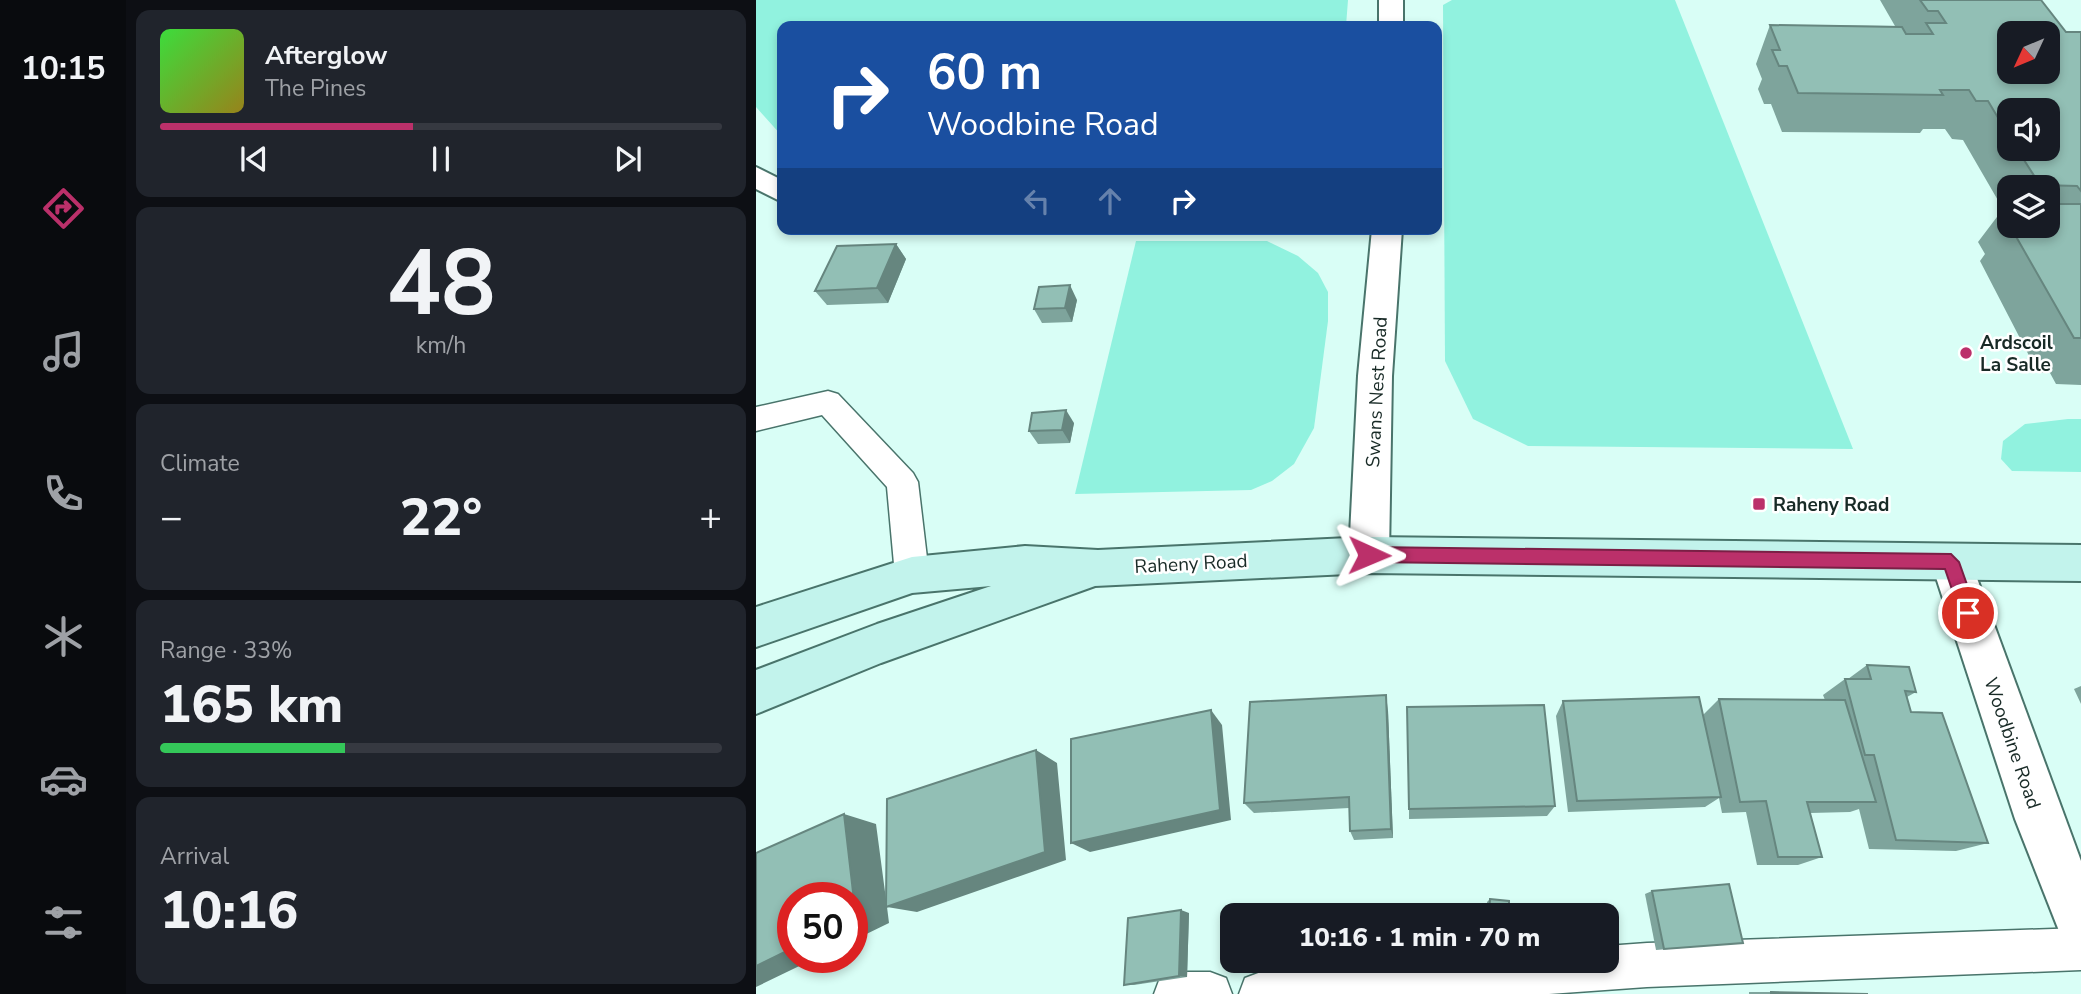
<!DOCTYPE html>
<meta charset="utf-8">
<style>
:root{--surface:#171b24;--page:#20242c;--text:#f1f3f6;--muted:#9ea1a6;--line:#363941;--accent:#bb306a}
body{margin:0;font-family:"Nunito Sans",sans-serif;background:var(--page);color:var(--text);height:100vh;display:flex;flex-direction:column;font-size:26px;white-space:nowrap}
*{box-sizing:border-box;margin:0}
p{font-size:23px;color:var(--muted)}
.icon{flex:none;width:38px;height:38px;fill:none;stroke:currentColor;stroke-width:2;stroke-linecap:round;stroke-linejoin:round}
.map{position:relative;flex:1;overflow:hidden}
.sheet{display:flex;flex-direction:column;gap:10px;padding:10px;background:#0d0f14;width:630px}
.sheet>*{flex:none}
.banner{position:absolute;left:21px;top:21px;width:665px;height:214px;border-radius:14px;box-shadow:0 4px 10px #0003;background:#1a4fa0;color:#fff;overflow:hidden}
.needle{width:46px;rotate:226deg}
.controls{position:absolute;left:1241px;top:21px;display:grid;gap:14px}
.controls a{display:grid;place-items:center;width:63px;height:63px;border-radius:14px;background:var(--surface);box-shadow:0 4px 10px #0003;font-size:35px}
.speed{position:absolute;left:21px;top:882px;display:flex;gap:14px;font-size:35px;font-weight:700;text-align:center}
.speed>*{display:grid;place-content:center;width:91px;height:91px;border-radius:50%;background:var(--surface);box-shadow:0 4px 10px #0003;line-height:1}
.speed .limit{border:10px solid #d22;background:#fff;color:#111}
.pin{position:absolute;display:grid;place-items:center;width:60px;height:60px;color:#fff;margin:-30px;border:4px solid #fff;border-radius:50%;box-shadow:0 2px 7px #0007}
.me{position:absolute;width:77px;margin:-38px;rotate:91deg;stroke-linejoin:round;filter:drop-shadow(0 0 5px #0008)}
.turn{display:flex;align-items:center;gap:24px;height:147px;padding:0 35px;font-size:32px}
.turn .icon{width:91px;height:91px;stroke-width:2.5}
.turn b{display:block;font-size:49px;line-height:60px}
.lanes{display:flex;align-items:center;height:66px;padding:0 35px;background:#0003;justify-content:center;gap:35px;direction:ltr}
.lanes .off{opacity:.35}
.big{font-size:52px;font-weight:800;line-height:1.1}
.sheet .widget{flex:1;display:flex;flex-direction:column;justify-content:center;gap:10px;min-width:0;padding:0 24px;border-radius:14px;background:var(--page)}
.sheet .dial{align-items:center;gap:0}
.dial b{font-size:91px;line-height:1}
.song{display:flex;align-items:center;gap:21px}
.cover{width:84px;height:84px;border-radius:10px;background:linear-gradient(135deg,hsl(120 70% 55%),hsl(50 70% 35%))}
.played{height:7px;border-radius:4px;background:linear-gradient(90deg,var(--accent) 45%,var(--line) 45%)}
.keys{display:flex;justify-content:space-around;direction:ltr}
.heat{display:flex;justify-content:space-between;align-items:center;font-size:38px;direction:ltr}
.charge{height:10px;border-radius:5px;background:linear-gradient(90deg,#34c759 33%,var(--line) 0)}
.trip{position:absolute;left:464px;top:903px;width:399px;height:70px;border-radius:14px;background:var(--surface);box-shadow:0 4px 10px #0003;font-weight:800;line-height:70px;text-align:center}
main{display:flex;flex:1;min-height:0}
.dock{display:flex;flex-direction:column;width:126px;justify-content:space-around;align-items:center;background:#090b0e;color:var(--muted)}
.dock .icon{width:49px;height:49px}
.dock .current{color:var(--accent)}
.dock b{font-size:32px;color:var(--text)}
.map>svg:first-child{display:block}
.green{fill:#91f2df}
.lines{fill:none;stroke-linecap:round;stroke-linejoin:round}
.service-casing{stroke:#49746b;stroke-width:3}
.minor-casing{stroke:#49746b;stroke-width:4}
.secondary-casing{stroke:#49746b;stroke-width:4}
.service{fill:#fff;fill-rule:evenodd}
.minor{fill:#fff;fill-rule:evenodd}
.secondary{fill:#c2f3ec;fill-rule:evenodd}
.wall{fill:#7ea49c;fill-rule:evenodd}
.shaded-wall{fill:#66867f}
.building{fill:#92bfb5;stroke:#66867f;stroke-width:2;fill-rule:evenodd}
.route{fill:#bb306a;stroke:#7a1f45;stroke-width:2}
.poi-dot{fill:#bb306a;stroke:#fff;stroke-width:2.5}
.labels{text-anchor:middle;stroke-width:5;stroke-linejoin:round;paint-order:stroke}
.poi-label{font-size:19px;font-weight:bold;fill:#182a26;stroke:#fff;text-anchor:start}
.street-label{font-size:19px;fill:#182a26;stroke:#fff}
</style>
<main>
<nav class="dock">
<b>10:15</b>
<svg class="icon current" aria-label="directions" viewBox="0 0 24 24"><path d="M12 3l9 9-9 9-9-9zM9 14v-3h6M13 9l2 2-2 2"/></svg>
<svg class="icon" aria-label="music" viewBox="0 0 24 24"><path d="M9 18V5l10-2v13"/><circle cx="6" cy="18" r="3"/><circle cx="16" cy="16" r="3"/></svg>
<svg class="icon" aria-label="phone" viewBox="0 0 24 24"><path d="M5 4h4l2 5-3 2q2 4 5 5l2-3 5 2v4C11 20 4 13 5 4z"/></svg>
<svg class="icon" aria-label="climate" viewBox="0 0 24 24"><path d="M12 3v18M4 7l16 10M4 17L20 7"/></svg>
<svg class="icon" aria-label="car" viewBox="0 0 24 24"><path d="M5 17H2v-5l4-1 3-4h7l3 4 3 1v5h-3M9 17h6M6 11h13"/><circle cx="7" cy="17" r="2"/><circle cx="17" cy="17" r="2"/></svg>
<svg class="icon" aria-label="filters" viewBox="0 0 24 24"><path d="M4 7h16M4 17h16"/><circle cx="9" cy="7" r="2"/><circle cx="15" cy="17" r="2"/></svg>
</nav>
<section class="sheet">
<div class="widget">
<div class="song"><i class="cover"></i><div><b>Afterglow</b><p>The Pines</p></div></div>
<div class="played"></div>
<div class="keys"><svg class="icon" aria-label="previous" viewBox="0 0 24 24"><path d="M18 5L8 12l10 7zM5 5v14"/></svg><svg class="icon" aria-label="pause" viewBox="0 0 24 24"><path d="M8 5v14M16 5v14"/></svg><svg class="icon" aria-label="next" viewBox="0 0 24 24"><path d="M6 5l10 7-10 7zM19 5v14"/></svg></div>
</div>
<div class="widget dial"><b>48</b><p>km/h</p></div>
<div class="widget"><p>Climate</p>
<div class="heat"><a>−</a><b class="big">22°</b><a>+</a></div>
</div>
<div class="widget"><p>Range · 33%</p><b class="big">165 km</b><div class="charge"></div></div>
<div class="widget"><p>Arrival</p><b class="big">10:16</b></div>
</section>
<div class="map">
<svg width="1325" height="994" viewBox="0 0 1325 994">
<rect width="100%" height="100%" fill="#d9fef6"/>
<g class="green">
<path d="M0 0H592L590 26H26V136L0 107Z"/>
<path d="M696 0H919L1097 449 772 446 717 419 689 361 687 5Z"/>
<path d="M380 241H511L542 256 562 273 572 292V321L558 428 538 464 516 481 495 490 319 494Z"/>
<path d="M1312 419H1325V472L1256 471 1245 459 1247 441 1269 424Z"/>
</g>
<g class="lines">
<g class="service-casing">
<g id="service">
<path d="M72 391 82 394 157 473 162 482 173 575 168 586 156 590 144 586 139 575 131 487 66 415 0 431V407Z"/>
<path d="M1325 928V970L891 987 793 994H483L489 978 505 972 658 961H850V946L891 943Z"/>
<path d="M420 972H454L470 978 476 994H398L404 978Z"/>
</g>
</g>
<g class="minor-casing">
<g id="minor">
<rect x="623" y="0" width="24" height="26"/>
<path d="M0 167 26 180V202L0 189Z"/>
<path d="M616 229H646L636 376 633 555 627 568 613 573 599 568 593 555 602 376Z"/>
<path d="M1195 544 1209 549 1215 562 1325 861V949L1307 941 1259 819 1175 562 1181 549Z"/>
</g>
</g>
<g class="secondary-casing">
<path id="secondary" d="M613 537 1325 545V581L613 573 339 586 125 663 0 714V670L121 624 235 586 156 593 0 647V607L156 557 269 546 342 550Z"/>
</g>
<use href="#service" class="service"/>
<use href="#minor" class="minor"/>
<use href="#secondary" class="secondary"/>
</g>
<g class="wall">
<path d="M1124 0H1285L1310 32H1325V385L1300 384 1294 373H1282L1224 261 1229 254 1222 242 1247 209 1207 140 1196 139 1189 129H1167L1164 133 1026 132 1015 104H1008L1002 89 1006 79 1000 64 1014 25 1139 26ZM1253 110 1292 149H1253ZM1253 187H1292V226H1253Z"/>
<path d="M140 244 150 259 132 303 71 305 59 291Z"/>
<path d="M321 300 316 322 286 323 278 309Z"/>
<path d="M318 423 314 443 282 444 273 431Z"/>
<path d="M1111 665 1160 692 1151 697 1155 712 1232 843 1200 851 1113 849 1103 809 1094 812 1054 813 1066 857 1042 865H1001L990 812 966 813 963 798 949 807 812 812 800 716 807 701 947 715 963 699 1069 700 1067 695 1089 679H1092Z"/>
<path d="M1325 686V704L1318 689Z"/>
<path d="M632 711 637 838 598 840 594 831 593 808 498 813 488 803Z"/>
<path d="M799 806 791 816 653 819V809Z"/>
<path d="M896 891 987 943 900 950 889 894Z"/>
<path d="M734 899 753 915H731V902Z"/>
<path d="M433 913 431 977 378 985H368Z"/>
<path d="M993 992H1015L1112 994H993Z"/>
</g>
<g class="shaded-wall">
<path d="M140 244 150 259 132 303 121 288Z"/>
<path d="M314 285 321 300 316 322 309 308Z"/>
<path d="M310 410 318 423 314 443 306 430Z"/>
<path d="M630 695 632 711 637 838 635 829Z"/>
<path d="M455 710 466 725 475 820 334 852 315 843Z"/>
<path d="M280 750 301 763 310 860 161 912 131 907 133 923 96 941V920L88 814 120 824 131 907Z"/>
<path d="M425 910 433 913 431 977 423 976Z"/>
<path d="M37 948V957H62L0 987V966Z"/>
</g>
<g class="building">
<path d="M1164 0H1285L1310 32H1325V191L1321 186 1284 185 1261 149H1292V110H1253V136L1232 101H1220L1213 90H1184L1187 95 1042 93 1031 66H1023L1016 50H1024L1014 25 1146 27 1150 34H1177L1170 23H1190L1182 11H1172ZM1253 33H1292V72H1253Z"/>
<path d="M1292 204H1325V338H1318L1254 226H1292Z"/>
<path d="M140 244 121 288 59 291 81 246Z"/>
<path d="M314 285 309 308 278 309 283 287Z"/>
<path d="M310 410 306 430 273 431 276 413Z"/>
<path d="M1111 665 1153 667 1160 692 1149 691 1155 712 1186 713 1232 843 1140 840 1118 755H1109L1089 679H1115Z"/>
<path d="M630 695 635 829 594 831 593 797 488 803 494 702Z"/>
<path d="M943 697 965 797 821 801 807 701Z"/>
<path d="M963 699 1089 700 1120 802H1051L1066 857H1022L1010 801 984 802Z"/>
<path d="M788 705 799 806 653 809 651 707Z"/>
<path d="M455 710 464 810 315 843V739Z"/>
<path d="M280 750 289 852 130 907 131 799Z"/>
<path d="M88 814 100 918 96 920V898H37V948L0 966V853Z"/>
<path d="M973 884 987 943 908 949 896 891Z"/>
<path d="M734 899 753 901V915H733Z"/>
<path d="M425 910 423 976 368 985 372 918Z"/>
<path d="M708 910 725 911V915H707Z"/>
<path d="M1015 992 1112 994H1015Z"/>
</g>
<path class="route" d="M613 547 1195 554 1203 562 1221 613 1212 621 1206 619 1189 569 613 562 605 555Z"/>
<g class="poi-dot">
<circle cx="1210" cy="353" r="7"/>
<rect x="996" y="497" width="14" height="14" rx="3.5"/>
</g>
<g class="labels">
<g class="poi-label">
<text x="1224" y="349">Ardscoil<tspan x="1224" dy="22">La Salle</tspan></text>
<text x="1017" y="511">Raheny Road</text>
</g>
<g class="street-label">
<text transform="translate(620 392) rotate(-87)" y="7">Swans Nest Road</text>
<text transform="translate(435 563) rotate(-3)" y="7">Raheny Road</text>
<text transform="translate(1257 743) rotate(71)" y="7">Woodbine Road</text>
</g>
</g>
</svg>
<div class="controls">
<a><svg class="needle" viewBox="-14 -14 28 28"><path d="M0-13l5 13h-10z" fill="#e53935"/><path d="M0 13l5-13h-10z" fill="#9ea1a6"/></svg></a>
<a><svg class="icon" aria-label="sound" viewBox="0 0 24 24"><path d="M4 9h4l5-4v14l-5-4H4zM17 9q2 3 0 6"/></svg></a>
<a><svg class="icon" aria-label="layers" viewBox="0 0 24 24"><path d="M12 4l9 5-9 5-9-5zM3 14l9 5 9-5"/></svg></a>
</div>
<div class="speed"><div class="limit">50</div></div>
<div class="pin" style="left:1212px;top:613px;background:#d93025"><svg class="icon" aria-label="arrive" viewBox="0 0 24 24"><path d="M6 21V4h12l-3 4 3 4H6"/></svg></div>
<svg class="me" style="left:613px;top:555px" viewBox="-20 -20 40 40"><path d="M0-17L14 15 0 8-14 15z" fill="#bb306a" stroke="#fff" stroke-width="4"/></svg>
<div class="trip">10:16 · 1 min · 70 m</div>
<div class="banner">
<div class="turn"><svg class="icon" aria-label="right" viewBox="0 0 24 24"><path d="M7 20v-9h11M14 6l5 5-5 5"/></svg><div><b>60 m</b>Woodbine Road</div></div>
<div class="lanes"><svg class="icon off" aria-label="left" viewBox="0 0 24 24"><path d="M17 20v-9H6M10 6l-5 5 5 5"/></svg><svg class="icon off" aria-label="ahead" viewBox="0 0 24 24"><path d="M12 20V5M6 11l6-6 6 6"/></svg><svg class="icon" aria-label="right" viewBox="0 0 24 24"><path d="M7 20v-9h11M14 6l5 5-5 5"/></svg></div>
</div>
</div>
</main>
